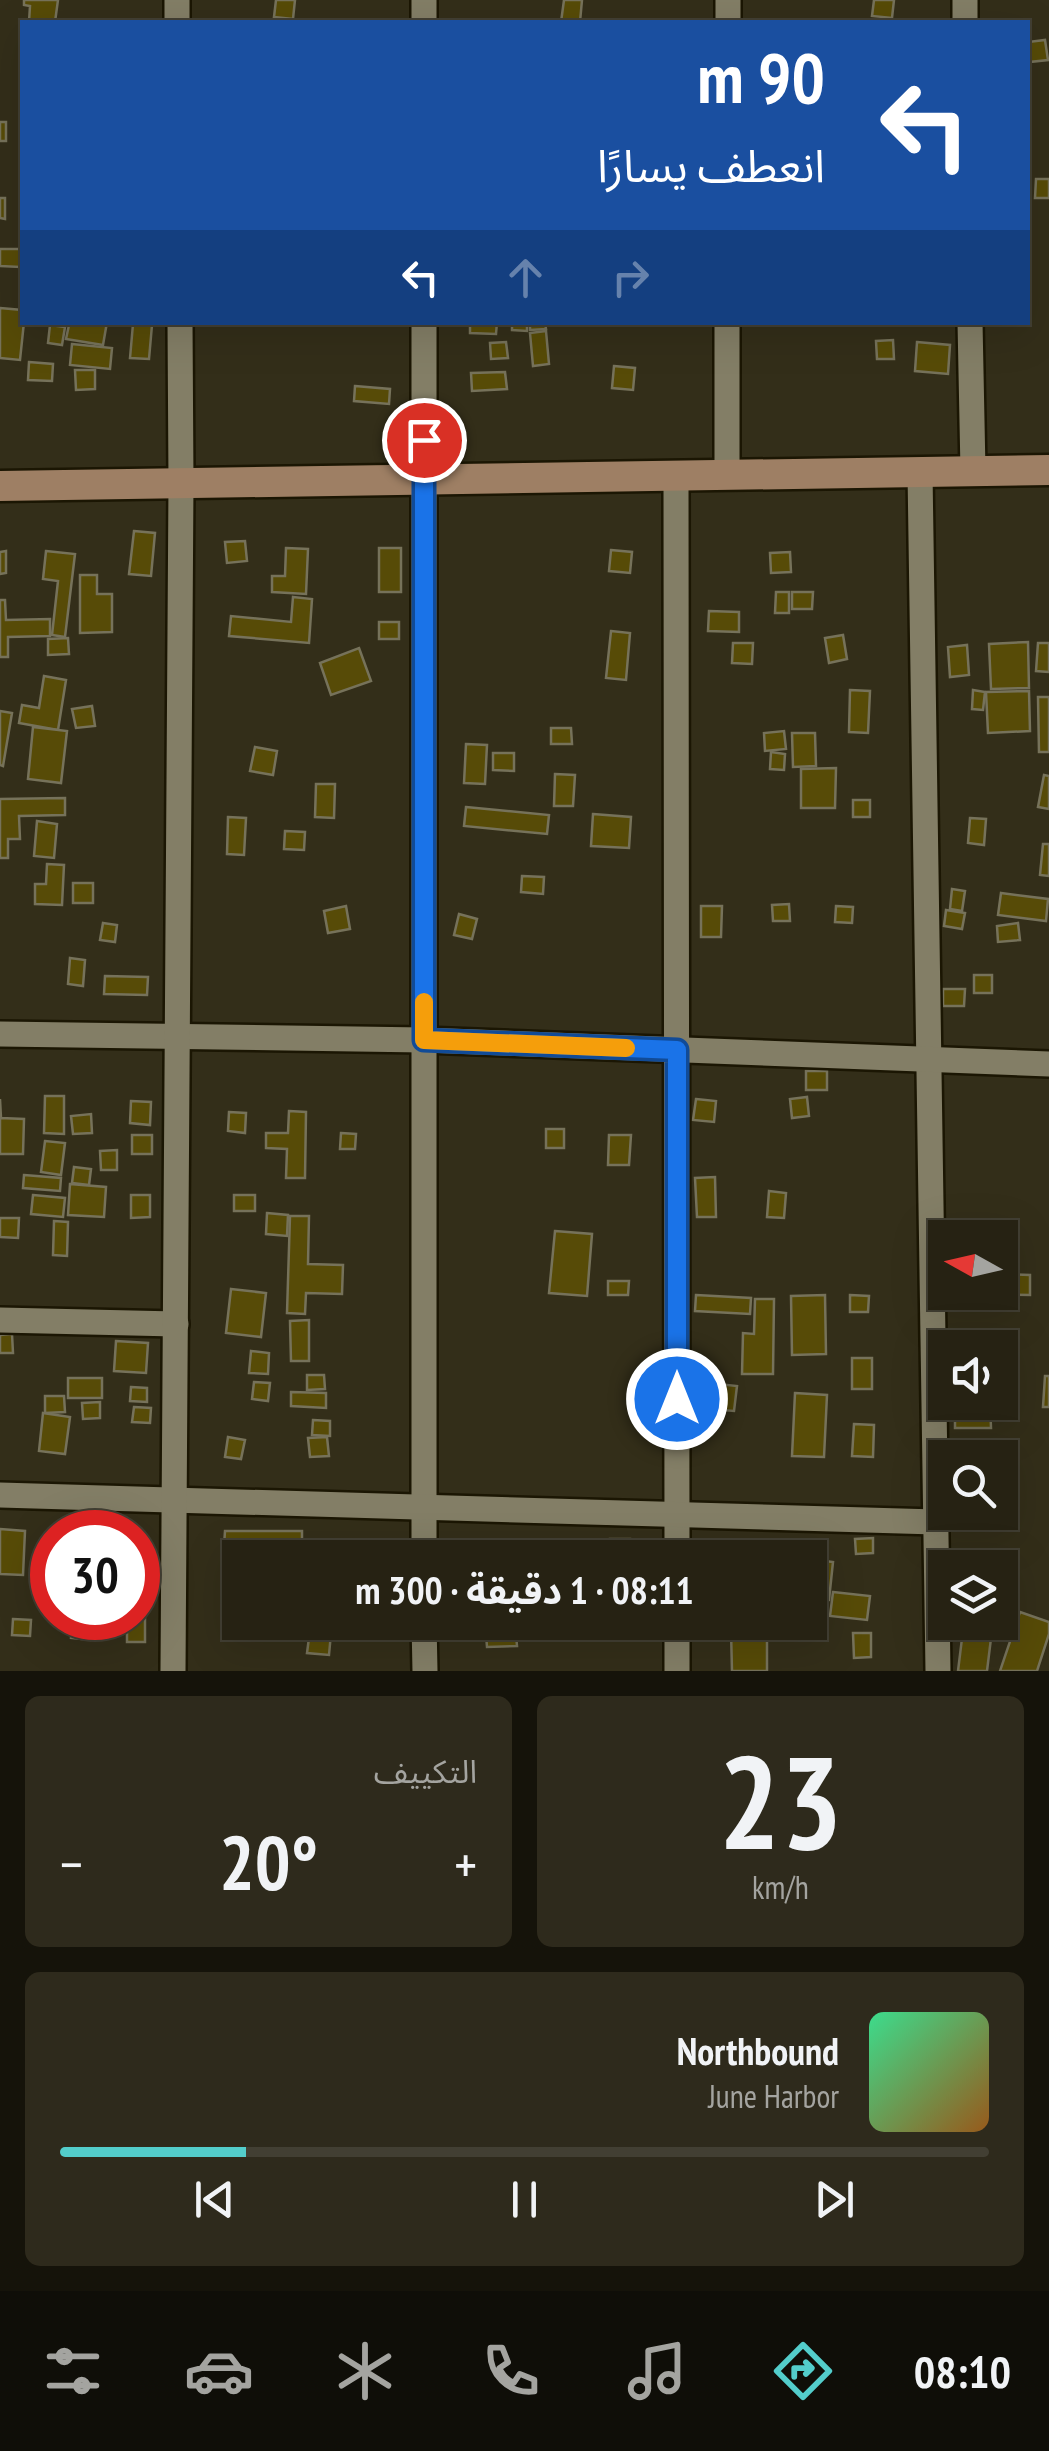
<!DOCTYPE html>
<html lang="ar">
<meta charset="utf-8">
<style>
:root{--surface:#262213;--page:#2e2a1c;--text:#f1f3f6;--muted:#a4a4a0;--line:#423f33;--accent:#53cdcb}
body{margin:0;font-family:"PT Sans Narrow","Noto Sans Arabic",sans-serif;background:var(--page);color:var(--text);direction:rtl;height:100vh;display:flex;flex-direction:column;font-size:38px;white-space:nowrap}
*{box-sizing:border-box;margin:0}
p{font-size:32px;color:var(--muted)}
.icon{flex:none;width:55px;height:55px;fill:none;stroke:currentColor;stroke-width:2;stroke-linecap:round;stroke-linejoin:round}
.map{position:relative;height:1671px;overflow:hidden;direction:ltr}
.drawer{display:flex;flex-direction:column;gap:25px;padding:25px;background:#15130a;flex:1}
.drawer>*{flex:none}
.top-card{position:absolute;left:20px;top:20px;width:1010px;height:305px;border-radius:0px;box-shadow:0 10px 40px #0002,0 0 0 2px var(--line);direction:rtl;background:#1a4fa0;color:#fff;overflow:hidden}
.needle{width:65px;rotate:278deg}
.tools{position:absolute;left:928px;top:1220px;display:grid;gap:20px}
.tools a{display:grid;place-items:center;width:90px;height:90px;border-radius:0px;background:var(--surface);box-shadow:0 10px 40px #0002,0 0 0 2px var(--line);font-size:50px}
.speed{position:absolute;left:30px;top:1510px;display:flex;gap:20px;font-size:50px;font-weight:700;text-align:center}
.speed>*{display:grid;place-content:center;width:130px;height:130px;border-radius:50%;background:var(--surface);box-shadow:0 10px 40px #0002,0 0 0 2px var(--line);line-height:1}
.speed .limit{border:15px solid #d22;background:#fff;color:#111}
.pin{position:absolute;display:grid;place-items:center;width:85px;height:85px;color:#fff;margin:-42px;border:5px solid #fff;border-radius:50%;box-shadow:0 2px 10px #0007}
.me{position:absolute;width:110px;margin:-55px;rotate:0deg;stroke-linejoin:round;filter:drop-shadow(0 0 8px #0008)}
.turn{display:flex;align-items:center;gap:35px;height:210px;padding:0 40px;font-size:45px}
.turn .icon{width:130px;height:130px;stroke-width:2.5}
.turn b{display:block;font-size:70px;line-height:85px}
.lanes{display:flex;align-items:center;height:95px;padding:0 40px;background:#0003;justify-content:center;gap:50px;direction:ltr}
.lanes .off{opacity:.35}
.big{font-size:75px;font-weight:700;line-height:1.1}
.drawer .widget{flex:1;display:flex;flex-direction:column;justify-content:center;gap:15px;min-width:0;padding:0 35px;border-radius:15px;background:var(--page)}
.drawer .dial{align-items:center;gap:0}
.dial b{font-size:130px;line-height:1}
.song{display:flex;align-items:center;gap:30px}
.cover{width:120px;height:120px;border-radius:15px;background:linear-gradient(135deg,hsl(150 70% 55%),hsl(30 70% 35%))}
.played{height:10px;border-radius:5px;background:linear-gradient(90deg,var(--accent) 20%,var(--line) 20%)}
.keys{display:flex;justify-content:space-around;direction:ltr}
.heat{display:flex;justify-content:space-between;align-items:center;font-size:55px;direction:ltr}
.drawer .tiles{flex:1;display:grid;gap:25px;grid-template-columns:1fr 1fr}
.widget:last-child{grid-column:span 2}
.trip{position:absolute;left:222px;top:1540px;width:605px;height:100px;border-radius:0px;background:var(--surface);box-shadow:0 10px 40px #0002,0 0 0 2px var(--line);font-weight:700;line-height:100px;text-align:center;direction:rtl}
.tabs{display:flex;height:160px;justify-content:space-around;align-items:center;background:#0f0e08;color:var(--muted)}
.tabs .icon{width:70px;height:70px}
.tabs .on{color:var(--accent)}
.tabs b{font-size:45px;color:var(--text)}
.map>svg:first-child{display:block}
.building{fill:#574b07;stroke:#76725a;stroke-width:2.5}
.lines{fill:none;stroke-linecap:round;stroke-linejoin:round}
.minor-casing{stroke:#1b1603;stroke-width:30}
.secondary-casing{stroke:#1b1603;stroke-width:35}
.minor{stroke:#837e66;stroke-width:25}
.secondary{stroke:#9e7f64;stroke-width:30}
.route-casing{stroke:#114b97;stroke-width:25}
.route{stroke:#1a73e8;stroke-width:18}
.slow{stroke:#f59e0b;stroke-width:18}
</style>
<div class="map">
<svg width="1049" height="1671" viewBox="0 0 1049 1671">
<rect width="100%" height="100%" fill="#332e19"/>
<g class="building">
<path d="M24 0H58L55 22H29L30 6 24 5Z"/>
<path d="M276 0H295L293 19 274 17Z"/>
<path d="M564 0H582L580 22H561Z"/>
<path d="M874 0H894L892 18 872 16Z"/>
<path d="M1045 40 1048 60 1029 62 1028 42Z"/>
<rect x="0" y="122" width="6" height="19"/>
<path d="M1036 179H1049V198H1035Z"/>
<path d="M0 198H5V219L0 218Z"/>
<path d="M0 249H20V267L0 266Z"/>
<path d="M0 308 22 310 24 322 20 360 0 358Z"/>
<path d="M52 322H107L103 345 66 339 69 325Z"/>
<path d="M470 322H497L496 334 470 333Z"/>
<path d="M512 322H527V331L512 330Z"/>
<path d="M530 322H545L546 329 530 330Z"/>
<path d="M133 324 152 325 149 359 130 358Z"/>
<path d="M50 325 65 327 62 345 48 343Z"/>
<path d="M546 331 549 364 533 366 530 333Z"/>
<path d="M893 340 894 359H877L876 341Z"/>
<path d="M506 342 508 358 491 359 490 343Z"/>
<path d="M917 342 950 345 948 374 915 371Z"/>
<path d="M72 344 112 348 110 369 70 365Z"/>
<path d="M29 362 53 364 52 381 28 380Z"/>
<path d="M614 366 635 368 633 390 612 388Z"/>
<path d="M75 370H95V389L76 390Z"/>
<path d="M505 372 507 389 472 391 471 373Z"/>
<path d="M355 386 390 389 389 404 354 401Z"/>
<path d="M134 531 155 533 151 576 129 574Z"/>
<path d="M245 541 247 561 227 563 225 542Z"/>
<path d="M286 548 308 549 306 594 272 592V576H285Z"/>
<rect x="379" y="548" width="22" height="44"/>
<path d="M611 550 632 552 630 573 609 571Z"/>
<path d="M6 551V573L0 574V552Z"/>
<path d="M46 551 75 554 65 637 52 635 58 581 43 579Z"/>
<path d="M790 552 791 572 771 573 770 553Z"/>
<path d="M80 575H97V594H112V632L80 633Z"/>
<path d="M776 592H789V613H775Z"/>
<path d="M792 592H813L812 609H792Z"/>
<path d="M293 597 312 599 309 643 229 636 231 616 291 622Z"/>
<path d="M0 600H5L6 620 50 619V636L8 637V657H0Z"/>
<path d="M709 611 739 612V632L708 631Z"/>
<rect x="379" y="622" width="20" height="17"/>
<path d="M611 631 630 633 626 680 606 678Z"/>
<path d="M843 635 847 659 829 663 825 638Z"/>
<path d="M68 638 69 654 48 655V639Z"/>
<path d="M1028 642 1029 688 991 689 989 644Z"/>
<path d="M733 643H753L752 664 732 663Z"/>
<path d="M1038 643H1049V672L1036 671Z"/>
<path d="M967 645 969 675 950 677 948 647Z"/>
<path d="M359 648 371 681 331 695 320 663Z"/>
<path d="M44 676 66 680 58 730 19 723 22 705 39 708Z"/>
<path d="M850 690 870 691 868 733 849 732Z"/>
<path d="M973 690 985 692 983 710 972 709Z"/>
<path d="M1029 691 1030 731 988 733 986 692Z"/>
<path d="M1038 697H1049V752H1039Z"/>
<path d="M92 706 95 726 76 728 72 709Z"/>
<path d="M0 711 12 713 3 766 0 765Z"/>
<path d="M33 727 67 731 61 783 28 779Z"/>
<path d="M551 728H571L572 744H551Z"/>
<path d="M784 731 786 749 765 751 764 733Z"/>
<path d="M792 733H815L816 766 793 767Z"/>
<path d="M466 744 487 745 485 784 464 783Z"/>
<path d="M255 747 277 751 273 775 250 771Z"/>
<path d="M771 752 785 754 784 770 770 769Z"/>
<path d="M493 753H514V771L493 770Z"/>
<path d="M836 768 835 808H801V769Z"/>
<path d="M555 774 575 775 573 806H554Z"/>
<path d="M1044 775 1049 776V809L1038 807Z"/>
<path d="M316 784H335L334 818 315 817Z"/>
<path d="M65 798V815L19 816 20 839H8V858H0V799Z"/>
<rect x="853" y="800" width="17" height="17"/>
<path d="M466 807 549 815 547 834 464 826Z"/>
<path d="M593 814 631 817 629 848 591 846Z"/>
<path d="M228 817 246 818 244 855 227 854Z"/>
<path d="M970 818 986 819 984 845 968 843Z"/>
<path d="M37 821 57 824 54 858 34 856Z"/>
<path d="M285 831 305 832 304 850 284 849Z"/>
<path d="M1043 844H1049V876L1040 875Z"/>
<path d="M47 864 64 865 62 905 35 904V884H46Z"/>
<path d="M522 876 544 877 543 894 521 892Z"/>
<rect x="73" y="883" width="20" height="20"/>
<path d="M952 889 965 891 962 911 950 909Z"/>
<path d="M1001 893 1048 899 1046 921 998 915Z"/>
<path d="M789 904 790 921H773L772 905Z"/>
<path d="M346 906 350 929 328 933 324 911Z"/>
<path d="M701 906H722L721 937H701Z"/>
<path d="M836 906 853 907 852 923 835 922Z"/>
<path d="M946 910 965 913 962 929 944 926Z"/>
<path d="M459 914 477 919 472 939 454 935Z"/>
<path d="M103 923 117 925 115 942 100 940Z"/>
<path d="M1018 923 1020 940 998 942 997 926Z"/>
<path d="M70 958 85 960 83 986 68 984Z"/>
<rect x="974" y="975" width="18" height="18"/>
<path d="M105 976 148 977 147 995 104 994Z"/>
<path d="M943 989H965L964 1006H943Z"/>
<rect x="806" y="1071" width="21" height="19"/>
<path d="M45 1096H64V1134L44 1133Z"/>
<path d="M807 1097 809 1116 792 1118 790 1099Z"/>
<path d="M0 1099 1 1118 24 1119 23 1154H0Z"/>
<path d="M696 1099 716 1101 714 1122 693 1120Z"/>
<path d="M131 1101 151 1102 150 1125 130 1123Z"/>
<path d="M289 1111 306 1112 305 1178H286L287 1149 266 1148V1133H288Z"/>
<path d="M229 1112 246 1113 245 1133 228 1131Z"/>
<path d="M91 1114 92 1133 73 1134 71 1116Z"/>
<rect x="546" y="1129" width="18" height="19"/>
<path d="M341 1133 356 1134 355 1149H340Z"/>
<rect x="132" y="1135" width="20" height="19"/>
<path d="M609 1135H631L629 1165H608Z"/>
<path d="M45 1141 65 1143 61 1175 41 1172Z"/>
<path d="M117 1150V1170H101L100 1151Z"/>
<path d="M74 1167 91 1169 89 1185 72 1183Z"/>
<path d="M24 1175 61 1178 60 1191 23 1188Z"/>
<path d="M715 1177 716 1217H697L695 1178Z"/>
<path d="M70 1184 106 1187 104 1217 68 1215Z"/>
<path d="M769 1191 786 1193 784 1218 767 1217Z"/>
<path d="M33 1195 65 1198 63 1217 31 1214Z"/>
<path d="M131 1195H150V1217L131 1218Z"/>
<rect x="234" y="1195" width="21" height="16"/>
<path d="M267 1213 288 1215 287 1236 266 1234Z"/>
<path d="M290 1216H309L308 1264 343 1265 342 1294 306 1293 305 1314 287 1313Z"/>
<path d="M0 1218H19L18 1238 0 1237Z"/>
<path d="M54 1221 68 1222 67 1256 53 1255Z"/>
<path d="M555 1231 592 1234 587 1296 549 1293Z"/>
<path d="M1000 1274 1030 1275V1295L952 1293 1000 1292Z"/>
<path d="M608 1281H629L628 1295H608Z"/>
<path d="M231 1289 266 1293 261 1337 226 1333Z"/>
<path d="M696 1295 751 1298 750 1314 695 1311Z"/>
<path d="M825 1295 826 1354 792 1355 791 1296Z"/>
<path d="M850 1295 869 1296 868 1312H850Z"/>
<path d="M755 1299H774L773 1374H742L743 1333 754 1334Z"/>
<path d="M309 1320V1361H291L290 1321Z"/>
<path d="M12 1334 13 1353H0V1335Z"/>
<path d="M116 1341 148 1343 146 1373 114 1371Z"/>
<path d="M251 1351 269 1353 268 1374 249 1373Z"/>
<rect x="852" y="1358" width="20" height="31"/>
<path d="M307 1375H324L325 1389 307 1390Z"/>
<path d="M1045 1376H1049V1407H1043Z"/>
<rect x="68" y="1378" width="34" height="20"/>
<path d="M254 1382 270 1383 268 1401 252 1399Z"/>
<path d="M700 1382 737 1386 734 1411 698 1408Z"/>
<path d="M131 1387 147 1388V1402L130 1401Z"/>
<path d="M291 1392 326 1393V1408L291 1406Z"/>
<path d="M795 1393 827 1395 824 1457 792 1456Z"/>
<path d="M45 1396H64L65 1412 45 1413Z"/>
<path d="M100 1402V1418L83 1419 82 1403Z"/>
<path d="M955 1402H990L991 1428H955Z"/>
<path d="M134 1407 151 1408 150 1423 132 1422Z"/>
<path d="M43 1413 70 1417 65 1454 39 1451Z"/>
<path d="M313 1420 330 1421V1436L312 1435Z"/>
<path d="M854 1424 874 1425 873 1457 852 1456Z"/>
<path d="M228 1437 245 1440 241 1459 225 1457Z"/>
<path d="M327 1437 329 1456 310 1457 308 1438Z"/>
<path d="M0 1529 25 1531 23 1575 0 1574Z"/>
<path d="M225 1531H302V1558H283V1546H224Z"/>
<path d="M873 1538V1553L856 1554 855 1539Z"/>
<rect x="610" y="1539" width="20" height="18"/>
<path d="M138 1542 150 1545 143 1584 138 1583Z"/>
<path d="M810 1559 833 1562 829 1600 810 1598Z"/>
<path d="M833 1592 870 1596 867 1620 830 1616Z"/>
<path d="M240 1598V1617H224V1599Z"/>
<path d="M138 1611H145V1642H127V1618H138Z"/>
<path d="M1020 1612 1049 1622V1634L1037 1671H1000Z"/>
<path d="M72 1618H93L90 1640 71 1638Z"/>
<path d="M13 1619 31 1620 30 1636 12 1635Z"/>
<path d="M311 1622H332L329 1655 307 1653Z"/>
<path d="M485 1622H515L517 1646 487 1647Z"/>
<path d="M534 1622H572L571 1635 534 1633Z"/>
<path d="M611 1622H630L628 1637 609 1635Z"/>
<path d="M964 1622H993L987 1671H958Z"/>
<path d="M767 1630V1671H732L731 1631Z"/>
<path d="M853 1633H871V1657L854 1658Z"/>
</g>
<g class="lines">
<g class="minor-casing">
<g id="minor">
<path d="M177 0V22"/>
<path d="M424 0V22"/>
<path d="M965 0V22"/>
<path d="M728 22V0"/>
<path d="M424 322V1558"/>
<path d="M970 322 973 471"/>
<path d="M920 472 938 1671"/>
<path d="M676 475 677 1558"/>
<path d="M727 475V322"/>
<path d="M0 1034 424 1040 1049 1064"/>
<path d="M0 1320 176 1324"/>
<path d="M0 1495 936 1522"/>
<path d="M424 1622 425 1671"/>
<path d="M677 1622V1671"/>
<path d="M173 1671 181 483 180 322"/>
</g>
</g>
<g class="secondary-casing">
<path id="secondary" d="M0 486 1049 470"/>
</g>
<use href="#minor" class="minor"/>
<use href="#secondary" class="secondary"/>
</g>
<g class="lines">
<g class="route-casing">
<path id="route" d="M424 440V1040L677 1050V1399"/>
</g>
<use href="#route" class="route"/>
<path class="slow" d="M424 1002V1040L626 1048"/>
</g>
</svg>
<div class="tools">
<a><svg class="needle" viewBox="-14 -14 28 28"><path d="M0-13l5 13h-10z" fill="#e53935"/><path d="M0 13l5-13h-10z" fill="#a4a4a0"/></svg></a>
<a><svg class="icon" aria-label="sound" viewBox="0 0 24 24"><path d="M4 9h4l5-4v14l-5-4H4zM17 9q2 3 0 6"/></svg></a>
<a><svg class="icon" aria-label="search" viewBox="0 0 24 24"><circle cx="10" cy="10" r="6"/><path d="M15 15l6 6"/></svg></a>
<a><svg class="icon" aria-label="layers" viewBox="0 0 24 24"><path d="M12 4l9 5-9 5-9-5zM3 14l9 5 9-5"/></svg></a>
</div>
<div class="speed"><div class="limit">30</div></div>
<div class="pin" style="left:424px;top:440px;background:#d93025"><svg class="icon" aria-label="arrive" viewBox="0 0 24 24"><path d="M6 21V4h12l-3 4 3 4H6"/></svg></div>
<svg class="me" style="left:677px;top:1399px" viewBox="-20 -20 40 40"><circle r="17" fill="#1a73e8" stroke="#fff" stroke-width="3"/><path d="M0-11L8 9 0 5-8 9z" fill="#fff"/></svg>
<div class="trip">08:11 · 1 دقيقة · 300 m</div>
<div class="top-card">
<div class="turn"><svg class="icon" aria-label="left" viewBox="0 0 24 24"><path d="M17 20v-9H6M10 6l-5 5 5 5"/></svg><div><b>90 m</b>انعطف يسارًا</div></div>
<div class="lanes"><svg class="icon" aria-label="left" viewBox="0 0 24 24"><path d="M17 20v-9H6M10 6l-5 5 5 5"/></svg><svg class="icon off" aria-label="ahead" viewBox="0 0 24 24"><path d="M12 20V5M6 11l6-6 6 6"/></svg><svg class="icon off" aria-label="right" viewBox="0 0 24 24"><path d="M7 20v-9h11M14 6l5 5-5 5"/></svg></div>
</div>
</div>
<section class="drawer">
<div class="tiles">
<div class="widget dial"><b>23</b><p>km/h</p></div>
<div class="widget"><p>التكييف</p>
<div class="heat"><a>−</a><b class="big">20°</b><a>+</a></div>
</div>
<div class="widget">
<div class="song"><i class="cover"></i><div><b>Northbound</b><p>June Harbor</p></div></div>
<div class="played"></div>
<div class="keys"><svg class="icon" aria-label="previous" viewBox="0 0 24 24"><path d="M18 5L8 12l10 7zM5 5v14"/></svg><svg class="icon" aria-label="pause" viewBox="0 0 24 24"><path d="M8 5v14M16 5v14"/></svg><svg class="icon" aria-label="next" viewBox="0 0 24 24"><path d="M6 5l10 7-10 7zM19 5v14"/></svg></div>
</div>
</div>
</section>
<nav class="tabs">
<b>08:10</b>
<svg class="icon on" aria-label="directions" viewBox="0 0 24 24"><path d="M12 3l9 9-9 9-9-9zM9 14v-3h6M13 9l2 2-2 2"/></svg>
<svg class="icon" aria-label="music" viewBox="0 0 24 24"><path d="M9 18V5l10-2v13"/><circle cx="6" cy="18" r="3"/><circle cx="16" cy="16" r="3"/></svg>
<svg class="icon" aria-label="phone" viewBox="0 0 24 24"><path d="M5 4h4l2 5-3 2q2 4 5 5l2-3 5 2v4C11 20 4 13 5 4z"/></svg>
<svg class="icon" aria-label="climate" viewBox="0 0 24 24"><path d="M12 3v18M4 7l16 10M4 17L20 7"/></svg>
<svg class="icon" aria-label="car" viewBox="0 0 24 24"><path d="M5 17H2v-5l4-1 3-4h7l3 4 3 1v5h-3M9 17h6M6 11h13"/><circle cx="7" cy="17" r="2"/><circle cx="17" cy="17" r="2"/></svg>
<svg class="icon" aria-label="filters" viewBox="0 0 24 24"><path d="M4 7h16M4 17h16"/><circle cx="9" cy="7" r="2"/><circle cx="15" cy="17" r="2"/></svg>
</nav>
